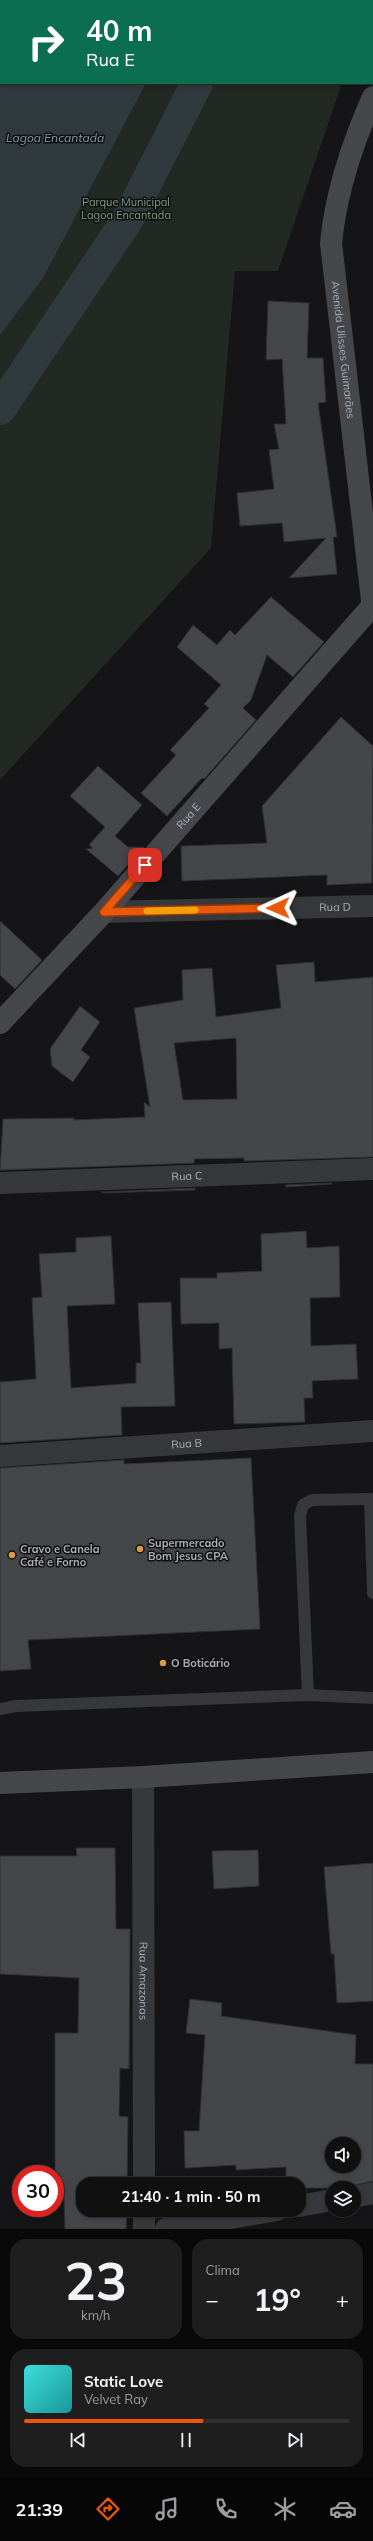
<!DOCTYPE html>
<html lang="pt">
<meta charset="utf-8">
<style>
:root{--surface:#101011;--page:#1e1e1f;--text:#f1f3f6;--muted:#9c9d9f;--line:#303031;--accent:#ea580c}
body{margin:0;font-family:Mulish,sans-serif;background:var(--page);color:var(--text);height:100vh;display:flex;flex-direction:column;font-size:15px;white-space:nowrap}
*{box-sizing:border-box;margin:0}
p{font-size:13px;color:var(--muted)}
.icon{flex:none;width:22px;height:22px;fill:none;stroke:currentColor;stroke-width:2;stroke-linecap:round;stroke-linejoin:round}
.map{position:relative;height:2229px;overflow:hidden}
.sheet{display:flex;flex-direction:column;gap:10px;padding:10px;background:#090909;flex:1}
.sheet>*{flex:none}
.banner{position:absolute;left:0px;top:0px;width:373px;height:84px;box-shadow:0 2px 6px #0003,0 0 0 1px var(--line);background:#0b6e4f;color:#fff;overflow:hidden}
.controls{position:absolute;left:325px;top:2137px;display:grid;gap:8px}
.controls a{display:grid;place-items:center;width:36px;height:36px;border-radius:50%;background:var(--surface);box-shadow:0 2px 6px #0003,0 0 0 1px var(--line);font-size:20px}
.speed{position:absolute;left:12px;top:2165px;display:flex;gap:8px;font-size:20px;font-weight:700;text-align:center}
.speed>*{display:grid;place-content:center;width:52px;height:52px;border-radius:50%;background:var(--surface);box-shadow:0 2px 6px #0003,0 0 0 1px var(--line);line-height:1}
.speed .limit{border:6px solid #d22;background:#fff;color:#111}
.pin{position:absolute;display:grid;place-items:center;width:34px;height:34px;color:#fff;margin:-17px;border-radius:8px;box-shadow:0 2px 6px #0006}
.me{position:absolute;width:44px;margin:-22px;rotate:269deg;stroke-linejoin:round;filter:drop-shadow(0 0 3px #0008)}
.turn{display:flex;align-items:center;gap:14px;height:84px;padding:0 20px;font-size:18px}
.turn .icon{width:52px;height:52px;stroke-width:2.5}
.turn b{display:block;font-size:28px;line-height:34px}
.big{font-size:30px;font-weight:700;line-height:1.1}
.sheet .tile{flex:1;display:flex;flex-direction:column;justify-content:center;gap:6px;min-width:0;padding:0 14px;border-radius:16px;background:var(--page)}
.sheet .dial{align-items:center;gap:0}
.dial b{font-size:52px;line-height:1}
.song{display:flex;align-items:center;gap:12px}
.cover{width:48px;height:48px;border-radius:6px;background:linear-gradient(135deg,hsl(180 70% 55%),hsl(180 70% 35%))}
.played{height:4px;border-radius:2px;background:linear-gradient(90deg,var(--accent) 55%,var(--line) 55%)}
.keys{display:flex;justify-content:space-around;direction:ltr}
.heat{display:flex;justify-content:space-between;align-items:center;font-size:22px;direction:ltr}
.sheet .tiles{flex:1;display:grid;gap:10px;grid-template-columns:1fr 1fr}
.tile:last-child{grid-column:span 2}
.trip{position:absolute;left:76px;top:2177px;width:230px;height:40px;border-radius:16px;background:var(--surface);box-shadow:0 2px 6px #0003,0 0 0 1px var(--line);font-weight:700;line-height:40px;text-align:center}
.tabs{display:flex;height:64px;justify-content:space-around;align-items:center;background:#060607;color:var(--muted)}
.tabs .icon{width:28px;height:28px}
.tabs .current{color:var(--accent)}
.tabs b{font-size:18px;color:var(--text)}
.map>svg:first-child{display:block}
.green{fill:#222822}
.water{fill:#30393e}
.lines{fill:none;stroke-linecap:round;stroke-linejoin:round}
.canal{stroke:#30393e;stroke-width:32}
.building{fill:#444649;stroke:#2f3032;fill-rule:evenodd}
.lane{stroke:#37383b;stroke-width:12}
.street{stroke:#37383b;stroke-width:22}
.secondary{stroke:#45474b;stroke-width:22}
.route-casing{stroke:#983908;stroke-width:10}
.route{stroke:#ea580c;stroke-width:7}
.slow{stroke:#f59e0b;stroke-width:7}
.poi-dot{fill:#de9846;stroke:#101012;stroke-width:1.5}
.labels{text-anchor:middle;stroke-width:3;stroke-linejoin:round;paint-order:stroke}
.park-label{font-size:11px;fill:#839e81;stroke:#101012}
.street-label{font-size:11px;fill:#a8aeb5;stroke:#101012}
.poi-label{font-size:11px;font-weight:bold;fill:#a8aeb5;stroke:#101012;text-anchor:start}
.water-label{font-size:12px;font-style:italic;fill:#839ead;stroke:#101012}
</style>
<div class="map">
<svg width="373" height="2229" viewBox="0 0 373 2229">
<rect width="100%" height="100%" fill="#151517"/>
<path class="green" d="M0 0H370L1 1V83H342L278 271H235L211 548 0 780Z"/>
<path class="water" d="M0 0H189L1 1V83H146L43 278 0 335Z"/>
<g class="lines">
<g class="canal">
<path d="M238 1V0"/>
<path d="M0 409 128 219 197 83"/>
</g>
</g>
<g class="building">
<path d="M268 301 309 303 307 358H323L326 402 318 403 337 537H333L337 574 289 578 326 538 284 542 282 523 240 526 237 493 274 489 269 450 279 449 274 424H286L282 359 266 360Z"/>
<path d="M271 597 324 642 293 677 267 655 251 700 243 708 256 720 204 779 202 778 167 816 141 793 176 755 170 750 209 708 204 704 221 685 177 647 193 625 217 645 230 630 235 635Z"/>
<path d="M341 717 373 746 372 883 327 885V875L182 881 181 846 267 843 262 806Z"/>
<path d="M98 766 142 805 115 836 128 847H144L118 876 86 849 93 848 89 845 105 827 70 796Z"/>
<path d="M0 921 42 960 15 989 0 975Z"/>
<path d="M314 962 315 982 373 977V1157L244 1161V1158L194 1159V1163L0 1170 3 1119 74 1118V1120L145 1117 144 1102 150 1107 134 1008 183 1000 182 970 212 968 216 1017 281 1008 276 965ZM236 1038 237 1099 183 1100 174 1043Z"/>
<path d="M80 1006 100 1022 81 1050 90 1057 73 1082 52 1066 50 1049Z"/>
<path d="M332 1183V1184L286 1187V1185Z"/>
<path d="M195 1188V1190L102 1193V1192Z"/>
<path d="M306 1231 307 1248 339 1246 340 1297 310 1298 311 1346 356 1344 358 1379 312 1381 313 1398H304L305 1422 234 1424 232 1348 219 1349V1323L181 1324 180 1278H217V1273L262 1271 261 1234Z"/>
<path d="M111 1236 115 1304 67 1306 71 1388 136 1383V1363H141L138 1303 171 1302 175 1406 121 1407 122 1435 0 1443V1382L36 1379 32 1298 42 1297 39 1254 76 1252V1238Z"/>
<path d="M251 1458 260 1629 28 1640 31 1669 0 1671V1468L124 1460V1464Z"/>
<path d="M76 1848H115L116 1929H130L129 2069 120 2068 119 2116 128 2117 127 2184H83V2210H127L126 2229H65L64 2196H55V2033H78L79 1978 0 1974V1856H77Z"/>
<path d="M258 1850 259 1886 214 1889 212 1851Z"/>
<path d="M373 1863V2001L337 2003 334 1954H331L324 1867Z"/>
<path d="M190 1999 222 2003 221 2016 356 2035 355 2064H373V2181L342 2188H299V2184H286V2167L236 2170V2165L185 2168 184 2131H199L205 2035 186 2033ZM332 2144H354V2166H332Z"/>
</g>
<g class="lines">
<g class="lane">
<path d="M370 1499 373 1593"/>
<path d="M308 1695 300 1516 303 1505 312 1500 373 1499"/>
<path d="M0 1709 16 1706 308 1695 373 1698"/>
</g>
<g class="street">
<path id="s1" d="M104 912 373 906"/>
<path id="s2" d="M0 1183 373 1169"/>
<path id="s3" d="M0 1456 373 1431"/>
<path id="s4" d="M143 1777 144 2184"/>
<path d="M354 2197 373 2193"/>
<path d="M299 2206 332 2200"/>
<path d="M144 2210V2229"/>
<path d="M166 2229 277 2210"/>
</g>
<g class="secondary">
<path id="s5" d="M373 97C352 144 336 191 331 243L373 609"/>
<path id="s6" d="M0 1023 104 912 373 605"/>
<path d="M0 1783 143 1777 373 1762"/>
</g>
</g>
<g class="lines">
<g class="route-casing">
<path id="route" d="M145 865 104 912 278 908"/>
</g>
<use href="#route" class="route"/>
<path class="slow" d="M147 911 195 910"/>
</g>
<g class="poi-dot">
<circle cx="140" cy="1549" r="4"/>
<circle cx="12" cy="1555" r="4"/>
<circle cx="163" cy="1663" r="4"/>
</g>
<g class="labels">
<g class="park-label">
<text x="126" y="206">Parque Municipal<tspan x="126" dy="13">Lagoa Encantada</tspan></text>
</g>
<g class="street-label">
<text dy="4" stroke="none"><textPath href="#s5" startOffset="260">Avenida Ulisses Guimarães</textPath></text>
<text dy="4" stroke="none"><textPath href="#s6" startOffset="280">Rua E</textPath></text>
<text dy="4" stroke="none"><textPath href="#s1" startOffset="231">Rua D</textPath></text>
<text dy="4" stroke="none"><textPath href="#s2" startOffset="187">Rua C</textPath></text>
<text dy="4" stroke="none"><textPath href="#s3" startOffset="187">Rua B</textPath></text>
<text dy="4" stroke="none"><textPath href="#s4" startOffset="204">Rua Amazonas</textPath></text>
</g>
<g class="poi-label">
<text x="148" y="1547">Supermercado<tspan x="148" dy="13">Bom Jesus CPA</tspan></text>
<text x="20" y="1553">Cravo e Canela<tspan x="20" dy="13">Café e Forno</tspan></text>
<text x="171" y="1667">O Boticário</text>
</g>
<g class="water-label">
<text x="55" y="142">Lagoa Encantada</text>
</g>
</g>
</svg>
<div class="controls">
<a><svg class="icon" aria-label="sound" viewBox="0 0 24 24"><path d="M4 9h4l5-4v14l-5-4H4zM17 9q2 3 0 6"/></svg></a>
<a><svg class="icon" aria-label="layers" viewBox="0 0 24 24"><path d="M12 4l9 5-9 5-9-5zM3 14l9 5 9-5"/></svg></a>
</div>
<div class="speed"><div class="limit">30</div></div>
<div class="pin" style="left:145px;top:865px;background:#d93025"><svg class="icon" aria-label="arrive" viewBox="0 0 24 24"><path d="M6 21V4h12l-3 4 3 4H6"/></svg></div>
<svg class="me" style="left:278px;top:908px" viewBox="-20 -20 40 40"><path d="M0-17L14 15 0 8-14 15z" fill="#ea580c" stroke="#fff" stroke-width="4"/></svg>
<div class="trip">21:40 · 1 min · 50 m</div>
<div class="banner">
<div class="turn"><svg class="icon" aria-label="right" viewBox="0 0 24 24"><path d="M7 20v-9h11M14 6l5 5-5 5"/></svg><div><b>40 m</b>Rua E</div></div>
</div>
</div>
<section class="sheet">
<div class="tiles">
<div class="tile dial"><b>23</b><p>km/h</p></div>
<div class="tile"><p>Clima</p>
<div class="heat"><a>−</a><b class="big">19°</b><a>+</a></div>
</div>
<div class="tile">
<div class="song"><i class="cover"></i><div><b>Static Love</b><p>Velvet Ray</p></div></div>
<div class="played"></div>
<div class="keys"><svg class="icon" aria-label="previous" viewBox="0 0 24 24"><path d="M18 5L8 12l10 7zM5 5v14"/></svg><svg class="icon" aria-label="pause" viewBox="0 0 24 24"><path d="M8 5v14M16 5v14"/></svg><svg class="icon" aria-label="next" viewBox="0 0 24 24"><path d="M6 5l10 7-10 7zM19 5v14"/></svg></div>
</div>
</div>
</section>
<nav class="tabs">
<b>21:39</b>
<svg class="icon current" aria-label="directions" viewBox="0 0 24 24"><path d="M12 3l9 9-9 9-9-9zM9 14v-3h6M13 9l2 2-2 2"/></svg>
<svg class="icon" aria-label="music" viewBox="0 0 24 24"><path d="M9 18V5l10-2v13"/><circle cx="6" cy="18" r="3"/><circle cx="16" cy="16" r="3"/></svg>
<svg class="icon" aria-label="phone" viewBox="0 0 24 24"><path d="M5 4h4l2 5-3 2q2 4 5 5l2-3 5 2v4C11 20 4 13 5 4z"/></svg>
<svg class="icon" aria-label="climate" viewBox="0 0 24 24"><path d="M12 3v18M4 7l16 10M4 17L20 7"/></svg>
<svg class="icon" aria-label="car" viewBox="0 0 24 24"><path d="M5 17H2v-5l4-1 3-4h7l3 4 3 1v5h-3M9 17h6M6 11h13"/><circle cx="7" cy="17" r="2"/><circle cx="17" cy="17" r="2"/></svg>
</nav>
